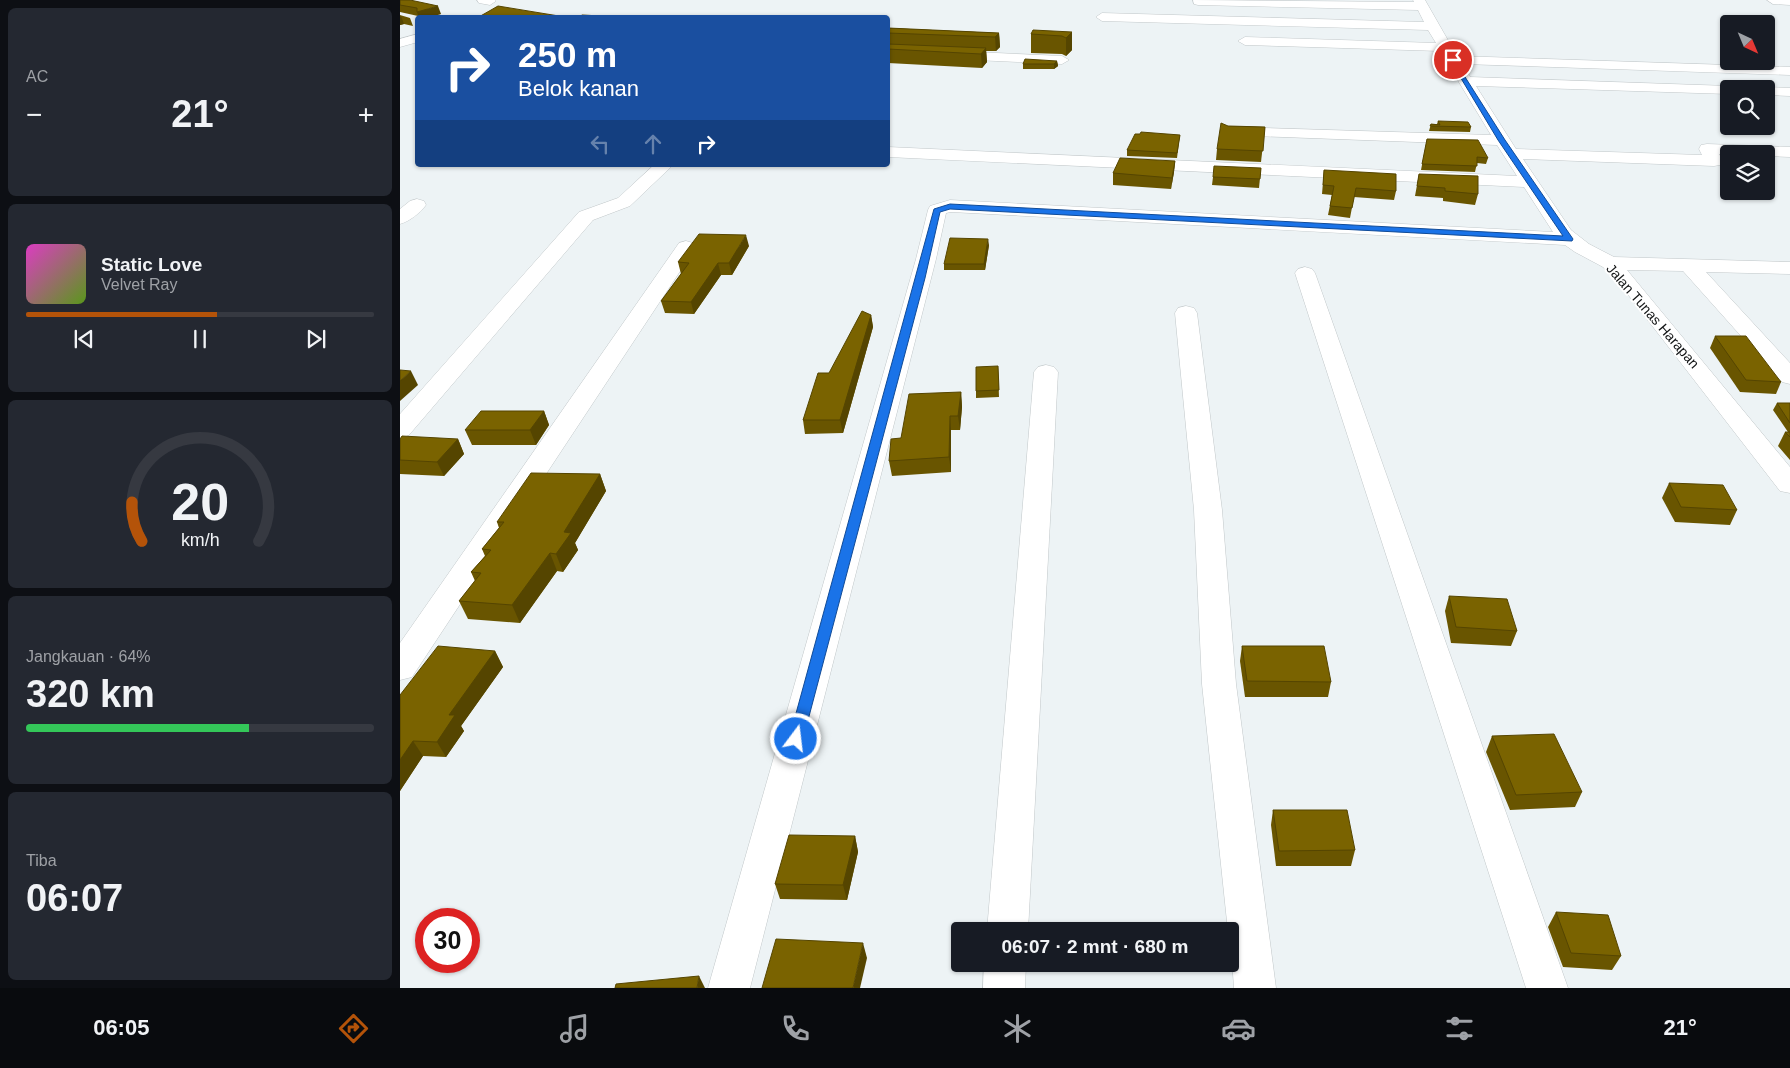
<!DOCTYPE html>
<html lang="id">
<meta charset="utf-8">
<style>
:root{--surface:#171b24;--page:#242831;--text:#f1f3f6;--muted:#9ea1a6;--line:#363941;--accent:#b45309}
body{margin:0;font-family:Arial,sans-serif;background:var(--page);color:var(--text);height:100vh;display:flex;flex-direction:column;font-size:19px;white-space:nowrap}
*{box-sizing:border-box;margin:0}
p{font-size:16px;color:var(--muted)}
.icon{flex:none;width:28px;height:28px;fill:none;stroke:currentColor;stroke-width:2;stroke-linecap:round;stroke-linejoin:round}
.map{position:relative;flex:1;overflow:hidden}
.side{display:flex;flex-direction:column;gap:8px;padding:8px;background:#0d0f14;width:400px}
.side>*{flex:none}
.hud{position:absolute;left:15px;top:15px;width:475px;height:152px;border-radius:5px;box-shadow:0 1px 4px #0004;background:#1a4fa0;color:#fff;overflow:hidden}
.needle{width:32px;rotate:136deg}
.buttons{position:absolute;left:1320px;top:15px;display:grid;gap:10px}
.buttons a{display:grid;place-items:center;width:55px;height:55px;border-radius:5px;background:var(--surface);box-shadow:0 1px 4px #0004;font-size:25px}
.speed{position:absolute;left:15px;top:908px;display:flex;gap:10px;font-size:25px;font-weight:700;text-align:center}
.speed>*{display:grid;place-content:center;width:65px;height:65px;border-radius:50%;background:var(--surface);box-shadow:0 1px 4px #0004;line-height:1}
.speed .limit{border:8px solid #d22;background:#fff;color:#111}
.pin{position:absolute;display:grid;place-items:center;width:42px;height:42px;color:#fff;margin:-21px;border:2px solid #fff;border-radius:50%;box-shadow:0 1px 5px #0007}
.me{position:absolute;width:55px;margin:-28px;rotate:15deg;stroke-linejoin:round;filter:drop-shadow(0 0 4px #0008)}
.turn{display:flex;align-items:center;gap:18px;height:105px;padding:0 20px;font-size:22px}
.turn .icon{width:65px;height:65px;stroke-width:2.5}
.turn b{display:block;font-size:35px;line-height:42px}
.lanes{display:flex;align-items:center;height:48px;padding:0 20px;background:#0003;justify-content:center;gap:25px;direction:ltr}
.lanes .off{opacity:.35}
.big{font-size:38px;font-weight:800;line-height:1.1}
.side .widget{flex:1;display:flex;flex-direction:column;justify-content:center;gap:8px;min-width:0;padding:0 18px;border-radius:8px;background:var(--page)}
.side .dial{align-items:center;gap:0}
.dial svg{height:130px;overflow:visible;fill:none;stroke:var(--line);stroke-width:7;stroke-linecap:round;text-anchor:middle}
.dial text{fill:var(--text);stroke:none}
.song{display:flex;align-items:center;gap:15px}
.cover{width:60px;height:60px;border-radius:8px;background:linear-gradient(135deg,hsl(310 70% 55%),hsl(90 70% 35%))}
.played{height:5px;border-radius:2px;background:linear-gradient(90deg,var(--accent) 55%,var(--line) 55%)}
.keys{display:flex;justify-content:space-around;direction:ltr}
.heat{display:flex;justify-content:space-between;align-items:center;font-size:28px;direction:ltr}
.charge{height:8px;border-radius:4px;background:linear-gradient(90deg,#34c759 64%,var(--line) 0)}
.trip{position:absolute;left:551px;top:922px;width:288px;height:50px;border-radius:5px;background:var(--surface);box-shadow:0 1px 4px #0004;font-weight:800;line-height:50px;text-align:center}
.tab-bar{display:flex;height:80px;justify-content:space-around;align-items:center;background:#090b0e;color:var(--muted)}
.tab-bar .icon{width:35px;height:35px}
.tab-bar .active{color:var(--accent)}
.tab-bar b{font-size:22px;color:var(--text)}
main{display:flex;flex:1;min-height:0}
.map>svg:first-child{display:block}
.lines{fill:none;stroke-linecap:round;stroke-linejoin:round}
.street-casing{stroke:#c1c7c9;stroke-width:1}
.street{fill:#fff;fill-rule:evenodd}
.wall{fill:#695500}
.shaded-wall{fill:#554500}
.building{fill:#7a6300;stroke:#554500}
.route{fill:#1a73e8;stroke:#114b97}
.labels{text-anchor:middle;stroke-width:4;stroke-linejoin:round;paint-order:stroke}
.far-street-label{font-size:14px;fill:#121415;stroke:#fff}
</style>
<main>
<section class="side">
<div class="widget"><p>AC</p>
<div class="heat"><a>−</a><b class="big">21°</b><a>+</a></div>
</div>
<div class="widget">
<div class="song"><i class="cover"></i><div><b>Static Love</b><p>Velvet Ray</p></div></div>
<div class="played"></div>
<div class="keys"><svg class="icon" aria-label="previous" viewBox="0 0 24 24"><path d="M18 5L8 12l10 7zM5 5v14"/></svg><svg class="icon" aria-label="pause" viewBox="0 0 24 24"><path d="M8 5v14M16 5v14"/></svg><svg class="icon" aria-label="next" viewBox="0 0 24 24"><path d="M6 5l10 7-10 7zM19 5v14"/></svg></div>
</div>
<div class="widget dial"><svg viewBox="0 0 100 80">
<path d="M14 69A42 42 0 1 1 86 69"/>
<path d="M14 69A42 42 0 0 1 8 45" stroke="#b45309"/>
<text x="50" y="56" font-size="32" font-weight="700">20</text>
<text x="50" y="72" font-size="11">km/h</text>
</svg></div>
<div class="widget"><p>Jangkauan · 64%</p><b class="big">320 km</b><div class="charge"></div></div>
<div class="widget"><p>Tiba</p><b class="big">06:07</b></div>
</section>
<div class="map">
<svg width="1390" height="988" viewBox="0 0 1390 988">
<rect width="100%" height="100%" fill="#edf3f5"/>
<g class="lines">
<g class="street-casing">
<g id="street">
<path d="M77 0H95L96 1 90 5 79 3Z"/>
<path d="M793 0 1014 2 1013 0H1025L1057 56 1390 67V75L1063 64 1070 77 1329 86 1336 89H1329V94L1076 86 1116 149 1302 155 1299 149 1301 145 1307 144 1390 147V157L1366 156V154H1319L1323 161 1320 165 1314 166 1123 159 1171 230 1189 244 1214 257 1390 262V274L1306 272 1390 363V384L1382 382 1283 271 1227 270 1390 467V493L1380 491 1226 292 1203 267 1175 252 1165 245 551 212 546 213 536 259 350 988H308L516 259 528 210 530 206 550 200 1153 232 1124 187 488 157V147L1117 176 1097 145 827 135 825 132 827 129 833 127 1091 135 1040 51 845 45 838 41 845 37 1036 43 1028 30 702 21 696 17 702 13 1024 22 1018 10 798 5 794 4Z"/>
<path d="M1367 0H1390V5L1373 4Z"/>
<path d="M18 34V42L0 47V39Z"/>
<path d="M488 48 662 56 669 60 662 64 488 56Z"/>
<path d="M1366 87 1390 88V96L1366 95V89H1360Z"/>
<path d="M254 165H273L230 206 193 220 9 435 0 438V414L179 212 218 198Z"/>
<path d="M17 199 24 201 26 205C20 213 10 221 0 224V209L10 201Z"/>
<path d="M286 241 293 243 296 247 12 677 0 680V643L279 243Z"/>
<path d="M905 267 912 269 915 273 1168 988H1126L895 273 898 269Z"/>
<path d="M786 306 794 308 797 313 822 510 836 684 876 988H834L830 931H828L802 684 794 510 775 313 778 308Z"/>
<path d="M646 365 654 367 658 372 628 931H587L634 372 638 367Z"/>
<path d="M584 964H626L625 988H583Z"/>
</g>
</g>
<use href="#street" class="street"/>
</g>
<g class="wall">
<path d="M0 0 41 14 18 16 0 12Z"/>
<path d="M0 15 10 18 13 26 4 24 0 25Z"/>
<path d="M488 28 599 33 600 47 596 51H586L587 62 582 68 488 63Z"/>
<path d="M672 32V50L666 56 662 54 631 53V34Z"/>
<path d="M657 61 658 66 654 69H623V64Z"/>
<path d="M1038 121 1071 127 1070 132 1029 131 1031 124H1037Z"/>
<path d="M828 126 865 127 861 162 816 160 817 149Z"/>
<path d="M740 134 780 135 777 158 727 156V150Z"/>
<path d="M1027 139 1088 158 1086 164 1077 163 1075 172 1021 170Z"/>
<path d="M775 161 774 172 771 189 713 185V173Z"/>
<path d="M861 168 859 188 812 185 813 177Z"/>
<path d="M924 170 996 191 994 200 954 197 950 218 928 215 932 195 922 194Z"/>
<path d="M1019 174 1078 194 1075 205 1043 201V198L1015 196Z"/>
<path d="M589 245 585 270H544V264Z"/>
<path d="M349 246 332 275H321L294 314 265 313 261 301 281 274 278 262Z"/>
<path d="M471 315 473 327 443 433 405 434 403 420Z"/>
<path d="M1315 336 1381 382 1376 394 1340 392 1310 348Z"/>
<path d="M598 366 599 397 576 398V391Z"/>
<path d="M561 392 562 407 560 430H551V472L492 476 489 461 501 438Z"/>
<path d="M1377 403H1390V460L1378 446 1385 432H1388L1373 410Z"/>
<path d="M144 411 149 425 136 445H72L65 430Z"/>
<path d="M0 439H58L64 454 44 476 0 474Z"/>
<path d="M200 474 206 491 175 543 178 550 163 572 157 571 120 623 68 619 59 601 75 581 71 572 85 556 82 549 99 528 97 522Z"/>
<path d="M1269 483 1337 510 1330 525 1275 522 1262 498Z"/>
<path d="M1049 596 1117 631 1111 646 1051 643 1045 611Z"/>
<path d="M842 646 931 682 928 697H845L840 661Z"/>
<path d="M95 651 103 667 61 726 64 731 46 757 23 756 0 791V695Z"/>
<path d="M1092 736 1182 792 1175 807 1110 810 1086 752Z"/>
<path d="M873 810 955 850 951 866H876L871 825Z"/>
<path d="M455 836 458 852 447 900 380 899 375 884Z"/>
<path d="M1156 912 1221 956 1212 970 1163 967 1148 927Z"/>
</g>
<g class="shaded-wall">
<path d="M38 6 41 14 28 18H19L17 12Z"/>
<path d="M1 16 4 24 0 25V17Z"/>
<path d="M672 32V50L666 56V38Z"/>
<path d="M599 33 600 47 596 51 595 37Z"/>
<path d="M586 48 587 62 582 68 581 54Z"/>
<path d="M657 61 658 66 654 69V64Z"/>
<path d="M775 161 774 172 771 189 772 178Z"/>
<path d="M346 235 349 246 332 275 329 263Z"/>
<path d="M588 239 589 245 585 270 584 264Z"/>
<path d="M318 263 321 275 294 314 291 302Z"/>
<path d="M471 315 473 327 443 433 440 420Z"/>
<path d="M11 371 18 385 0 401V381Z"/>
<path d="M561 392 562 407 560 430 558 416Z"/>
<path d="M144 411 149 425 136 445 130 430Z"/>
<path d="M550 416 551 430V472L549 457Z"/>
<path d="M58 439 64 454 44 476 37 462Z"/>
<path d="M200 474 206 491 175 543 178 550 163 572 156 554 164 532Z"/>
<path d="M150 553 157 571 120 623 112 605Z"/>
<path d="M95 651 103 667 61 726 64 731 46 757 37 742 49 715Z"/>
<path d="M13 741 23 756 0 791V760Z"/>
<path d="M455 836 458 852 447 900 443 885Z"/>
<path d="M463 943 467 958 460 988H453Z"/>
<path d="M299 976 305 988H297Z"/>
</g>
<g class="building">
<path d="M0 0H10L38 6 17 12V8L0 5Z"/>
<path d="M98 6 171 18H77Z"/>
<path d="M182 15 239 18H178Z"/>
<path d="M488 28 599 33 595 37 488 33Z"/>
<path d="M633 30 672 32 666 38 662 36 631 34Z"/>
<path d="M488 44 586 48 581 54 488 49Z"/>
<path d="M625 59 657 61 654 64H623Z"/>
<path d="M1038 121 1068 122 1071 127 1030 126 1031 124 1040 125Z"/>
<path d="M821 123 828 126 865 127 863 151 817 149Z"/>
<path d="M741 132 780 135 777 153 727 150 735 134H740Z"/>
<path d="M1027 139 1078 140 1088 158 1077 157V166L1022 164Z"/>
<path d="M720 158 775 161 772 178 713 173Z"/>
<path d="M814 166 861 168 860 179 813 177Z"/>
<path d="M924 170 996 174V191L956 188 952 208 930 206 934 186 923 185Z"/>
<path d="M1019 174 1078 176V194L1045 191V188L1017 186Z"/>
<path d="M299 234 346 235 329 263H318L291 302 261 301 289 263 278 262Z"/>
<path d="M550 238 588 239 584 264H544Z"/>
<path d="M462 311 471 315 440 420H403L418 373H429Z"/>
<path d="M1315 336H1346L1381 382 1346 380Z"/>
<path d="M598 366 599 390 576 391V367Z"/>
<path d="M0 370 11 371 0 381Z"/>
<path d="M561 392 558 416H550L549 457 489 461 491 439 501 438 509 394Z"/>
<path d="M1377 403H1390V423Z"/>
<path d="M81 411H144L130 430H65Z"/>
<path d="M1385 432H1390V437Z"/>
<path d="M2 436 58 439 37 462 0 460V439Z"/>
<path d="M131 473 200 474 164 532 171 533 156 554 150 553 112 605 59 601 81 573 71 572 91 550 82 549 104 522H97Z"/>
<path d="M1269 483 1323 485 1337 510 1281 507Z"/>
<path d="M1049 596 1107 599 1117 631 1056 627Z"/>
<path d="M38 646 95 651 49 715H55L37 742 13 741 0 760V695Z"/>
<path d="M842 646H924L931 682 847 681Z"/>
<path d="M1154 734 1182 792 1116 795 1092 736Z"/>
<path d="M873 810H947L955 850 879 851Z"/>
<path d="M389 835 455 836 443 885 375 884Z"/>
<path d="M1156 912 1208 915 1221 956 1171 953Z"/>
<path d="M376 939 463 943 453 988H362Z"/>
<path d="M299 976 297 988H215L216 984Z"/>
</g>
<path class="route" d="M1053 58 1105 140 1173 239 1172 241 550 209 540 212 525 278 403 739 401 743 396 744 391 743 389 739 534 209 550 204 1163 236 1098 140 1050 60Z"/>
<g class="labels">
<g class="far-street-label">
<text transform="translate(1253 316) rotate(49)" y="5">Jalan Tunas Harapan</text>
</g>
</g>
</svg>
<div class="buttons">
<a><svg class="needle" viewBox="-14 -14 28 28"><path d="M0-13l5 13h-10z" fill="#e53935"/><path d="M0 13l5-13h-10z" fill="#9ea1a6"/></svg></a>
<a><svg class="icon" aria-label="search" viewBox="0 0 24 24"><circle cx="10" cy="10" r="6"/><path d="M15 15l6 6"/></svg></a>
<a><svg class="icon" aria-label="layers" viewBox="0 0 24 24"><path d="M12 4l9 5-9 5-9-5zM3 14l9 5 9-5"/></svg></a>
</div>
<div class="speed"><div class="limit">30</div></div>
<div class="pin" style="left:1053px;top:60px;background:#d93025"><svg class="icon" aria-label="arrive" viewBox="0 0 24 24"><path d="M6 21V4h12l-3 4 3 4H6"/></svg></div>
<svg class="me" style="left:396px;top:739px" viewBox="-20 -20 40 40"><circle r="17" fill="#1a73e8" stroke="#fff" stroke-width="3"/><path d="M0-11L8 9 0 5-8 9z" fill="#fff"/></svg>
<div class="trip">06:07 · 2 mnt · 680 m</div>
<div class="hud">
<div class="turn"><svg class="icon" aria-label="right" viewBox="0 0 24 24"><path d="M7 20v-9h11M14 6l5 5-5 5"/></svg><div><b>250 m</b>Belok kanan</div></div>
<div class="lanes"><svg class="icon off" aria-label="left" viewBox="0 0 24 24"><path d="M17 20v-9H6M10 6l-5 5 5 5"/></svg><svg class="icon off" aria-label="ahead" viewBox="0 0 24 24"><path d="M12 20V5M6 11l6-6 6 6"/></svg><svg class="icon" aria-label="right" viewBox="0 0 24 24"><path d="M7 20v-9h11M14 6l5 5-5 5"/></svg></div>
</div>
</div>
</main>
<nav class="tab-bar">
<b>06:05</b>
<svg class="icon active" aria-label="directions" viewBox="0 0 24 24"><path d="M12 3l9 9-9 9-9-9zM9 14v-3h6M13 9l2 2-2 2"/></svg>
<svg class="icon" aria-label="music" viewBox="0 0 24 24"><path d="M9 18V5l10-2v13"/><circle cx="6" cy="18" r="3"/><circle cx="16" cy="16" r="3"/></svg>
<svg class="icon" aria-label="phone" viewBox="0 0 24 24"><path d="M5 4h4l2 5-3 2q2 4 5 5l2-3 5 2v4C11 20 4 13 5 4z"/></svg>
<svg class="icon" aria-label="climate" viewBox="0 0 24 24"><path d="M12 3v18M4 7l16 10M4 17L20 7"/></svg>
<svg class="icon" aria-label="car" viewBox="0 0 24 24"><path d="M5 17H2v-5l4-1 3-4h7l3 4 3 1v5h-3M9 17h6M6 11h13"/><circle cx="7" cy="17" r="2"/><circle cx="17" cy="17" r="2"/></svg>
<svg class="icon" aria-label="filters" viewBox="0 0 24 24"><path d="M4 7h16M4 17h16"/><circle cx="9" cy="7" r="2"/><circle cx="15" cy="17" r="2"/></svg>
<b>21°</b>
</nav>
